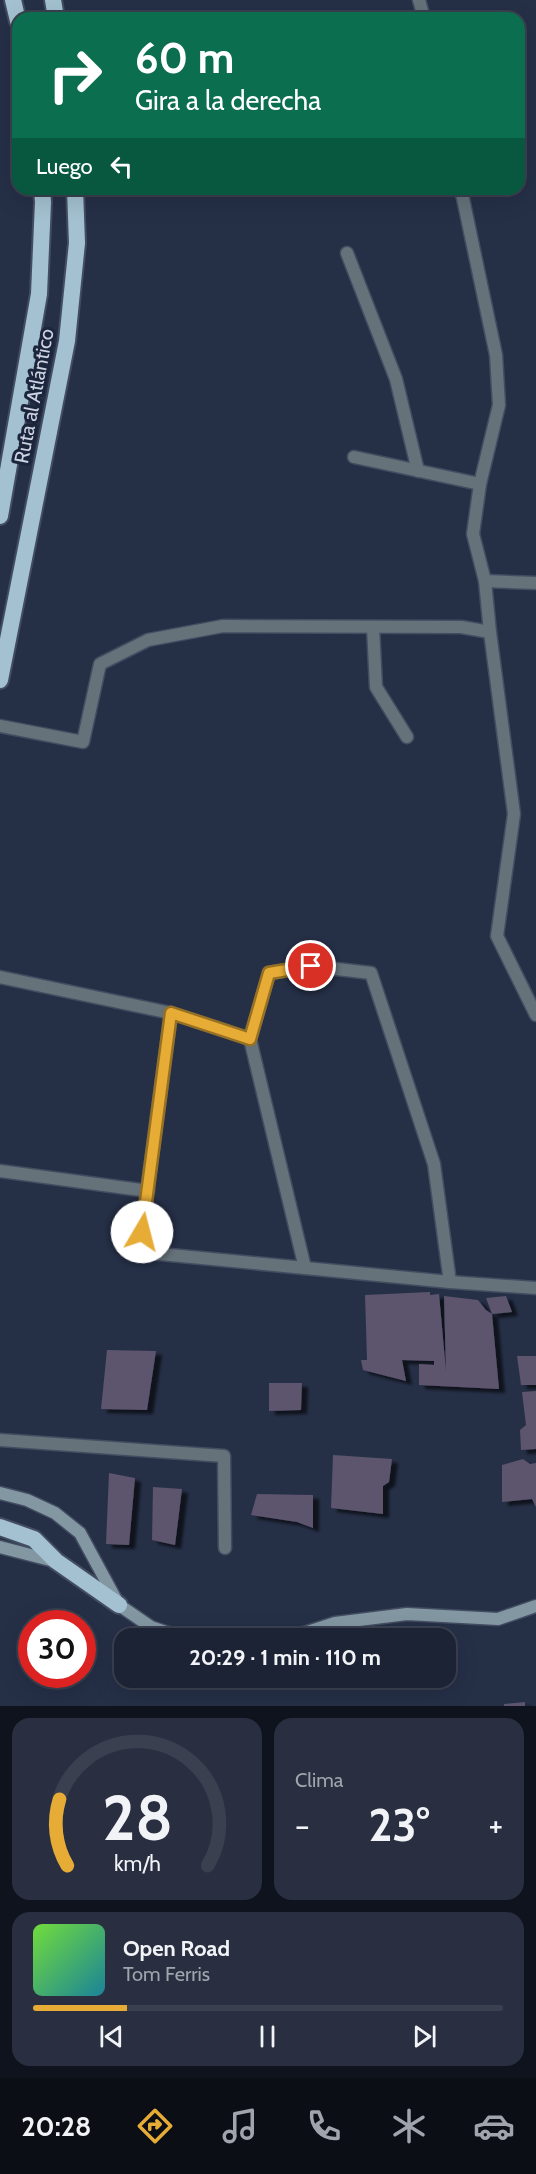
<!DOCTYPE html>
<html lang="es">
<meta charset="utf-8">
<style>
:root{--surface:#1c2334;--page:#292f40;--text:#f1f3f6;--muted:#a0a4ac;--line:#3a404f;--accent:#e6ac36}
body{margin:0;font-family:Cabin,sans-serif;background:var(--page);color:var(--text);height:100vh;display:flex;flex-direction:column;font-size:22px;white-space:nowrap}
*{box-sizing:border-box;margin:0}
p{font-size:20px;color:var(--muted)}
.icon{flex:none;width:33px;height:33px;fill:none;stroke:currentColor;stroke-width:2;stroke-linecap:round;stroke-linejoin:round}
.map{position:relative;height:1706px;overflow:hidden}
.sheet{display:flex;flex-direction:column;gap:12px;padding:12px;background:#0f131d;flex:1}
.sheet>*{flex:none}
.top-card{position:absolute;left:12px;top:12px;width:513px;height:183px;border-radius:18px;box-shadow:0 6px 24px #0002,0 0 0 2px var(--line);background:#0b6e4f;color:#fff;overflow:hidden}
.speed{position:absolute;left:18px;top:1610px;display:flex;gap:12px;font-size:30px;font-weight:700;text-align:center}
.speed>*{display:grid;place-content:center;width:78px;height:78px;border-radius:50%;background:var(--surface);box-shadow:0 6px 24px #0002,0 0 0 2px var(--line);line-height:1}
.speed .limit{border:9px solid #d22;background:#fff;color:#111}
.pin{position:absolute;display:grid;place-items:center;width:51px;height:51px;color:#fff;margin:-26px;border:3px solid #fff;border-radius:50%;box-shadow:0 2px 6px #0007}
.me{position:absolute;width:66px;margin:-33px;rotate:8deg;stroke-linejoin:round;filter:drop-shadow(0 0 4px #0008)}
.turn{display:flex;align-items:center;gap:21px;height:126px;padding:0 24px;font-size:27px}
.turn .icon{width:78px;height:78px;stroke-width:2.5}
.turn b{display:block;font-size:42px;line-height:51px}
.then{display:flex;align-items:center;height:57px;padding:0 24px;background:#0003;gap:12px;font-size:22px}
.big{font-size:45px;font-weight:800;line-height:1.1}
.sheet .card{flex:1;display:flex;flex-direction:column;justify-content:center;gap:9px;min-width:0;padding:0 21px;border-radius:18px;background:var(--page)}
.sheet .dial{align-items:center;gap:0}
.dial svg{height:156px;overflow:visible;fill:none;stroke:var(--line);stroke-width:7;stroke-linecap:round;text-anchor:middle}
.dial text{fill:var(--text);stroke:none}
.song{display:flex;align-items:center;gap:18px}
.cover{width:72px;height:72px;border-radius:9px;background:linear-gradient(135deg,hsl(100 70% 55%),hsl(190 70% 35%))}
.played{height:6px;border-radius:3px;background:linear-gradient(90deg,var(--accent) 20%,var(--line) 20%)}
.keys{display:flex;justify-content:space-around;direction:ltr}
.heat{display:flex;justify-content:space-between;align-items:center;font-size:33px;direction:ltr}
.sheet .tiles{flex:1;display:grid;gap:12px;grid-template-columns:1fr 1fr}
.card:last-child{grid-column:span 2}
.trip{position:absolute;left:114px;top:1628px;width:342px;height:60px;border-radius:18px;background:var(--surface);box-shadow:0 6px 24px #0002,0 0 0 2px var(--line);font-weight:800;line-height:60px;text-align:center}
.tab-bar{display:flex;height:96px;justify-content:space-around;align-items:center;background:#0b0e15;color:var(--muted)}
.tab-bar .icon{width:42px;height:42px}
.tab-bar .active{color:var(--accent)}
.tab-bar b{font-size:27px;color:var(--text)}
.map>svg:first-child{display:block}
.building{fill:#5d546e;filter:url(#shadow)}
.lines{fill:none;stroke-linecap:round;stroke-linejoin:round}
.minor-casing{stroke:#434d62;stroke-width:15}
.secondary-casing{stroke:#434d62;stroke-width:15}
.trunk-casing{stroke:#434d62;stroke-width:20}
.minor{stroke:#657279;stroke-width:12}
.secondary{stroke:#8297a2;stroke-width:12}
.trunk{stroke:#a3c1d0;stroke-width:16}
.route-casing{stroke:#967023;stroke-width:15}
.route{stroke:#e6ac36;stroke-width:10}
.labels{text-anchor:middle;stroke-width:6;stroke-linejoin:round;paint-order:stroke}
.street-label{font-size:20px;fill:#ccd3e2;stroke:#1b253b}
</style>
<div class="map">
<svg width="536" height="1706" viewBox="0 0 536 1706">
<defs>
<filter id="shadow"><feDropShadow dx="6" dy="4" stdDeviation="1.5" flood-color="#0009"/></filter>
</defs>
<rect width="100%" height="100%" fill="#252f46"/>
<g class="building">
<path d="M430 1292V1295L439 1294 446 1371 444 1296 478 1300 486 1310 492 1314 499 1389 419 1385V1364L434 1365V1361L402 1360 406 1381 363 1370 361 1360H367L365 1295Z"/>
<path d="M506 1296 512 1312 492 1314 486 1298Z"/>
<path d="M107 1350 156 1351 147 1410 101 1409Z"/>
<path d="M517 1356H536V1385H521Z"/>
<path d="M269 1383H302L301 1410 269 1411Z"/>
<path d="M536 1391V1449L521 1450 520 1430 526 1425 522 1392Z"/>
<path d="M333 1455 392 1459 389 1482 383 1486V1514L331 1508Z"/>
<path d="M523 1459 530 1464 536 1463V1507L532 1499 502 1502V1465Z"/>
<path d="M109 1473 135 1478 129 1545 106 1544Z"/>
<path d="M153 1487 182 1489 175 1545 152 1540Z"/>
<path d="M257 1494 313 1495V1528L297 1522 251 1515Z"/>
<path d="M525 1702V1706H504V1704Z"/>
</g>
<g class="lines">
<g class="minor-casing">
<g id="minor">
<path d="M419 0 424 18"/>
<path d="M461 189 496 355 499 405 480 484 473 534 485 581 490 632 514 814 497 936 536 1015"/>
<path d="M347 253 396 379 418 471"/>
<path d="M354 457 480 484"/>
<path d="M485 581 536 583"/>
<path d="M373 627 376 687 407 737"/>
<path d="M0 726 83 742 100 664 148 640 223 626 461 627 490 632"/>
<path d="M0 977 171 1013 250 1039"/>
<path d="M171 1013 139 1252 450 1282 536 1288"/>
<path d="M0 1171 148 1191"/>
<path d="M305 1268 250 1039 269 973 311 966 371 973 434 1164 450 1282"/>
<path d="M0 1440 224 1456 225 1548"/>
</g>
</g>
<g class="secondary-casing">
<g id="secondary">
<path d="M0 1493 27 1500 55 1513 80 1533 119 1605 151 1627 183 1638"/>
<path d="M0 1547 54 1561"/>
<path d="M289 1638 335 1623 407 1614 498 1619 536 1606"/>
</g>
</g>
<g class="trunk-casing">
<g id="trunk">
<path d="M13 0 18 21"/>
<path d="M53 0 56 18"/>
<path d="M0 516 39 294 43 202 42 189"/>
<path d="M0 680 67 341 77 243 75 189"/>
<path d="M0 1527 34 1539 56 1561 119 1605"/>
</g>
</g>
<use href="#minor" class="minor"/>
<use href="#secondary" class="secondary"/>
<use href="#trunk" class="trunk"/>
</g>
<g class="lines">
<g class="route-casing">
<path id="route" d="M142 1232 171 1013 250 1039 269 973 311 966"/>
</g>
<use href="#route" class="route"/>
</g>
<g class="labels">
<g class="street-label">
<text transform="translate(34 396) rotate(-79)" y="7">Ruta al Atlántico</text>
</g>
</g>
</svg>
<div class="speed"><div class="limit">30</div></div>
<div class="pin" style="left:311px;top:966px;background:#d93025"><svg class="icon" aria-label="arrive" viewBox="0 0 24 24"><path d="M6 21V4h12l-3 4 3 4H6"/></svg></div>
<svg class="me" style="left:142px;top:1232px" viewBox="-20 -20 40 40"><circle r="19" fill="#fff"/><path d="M0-13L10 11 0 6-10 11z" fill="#e6ac36"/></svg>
<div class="trip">20:29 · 1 min · 110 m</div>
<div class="top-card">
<div class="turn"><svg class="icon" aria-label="right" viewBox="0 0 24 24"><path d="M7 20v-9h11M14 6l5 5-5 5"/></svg><div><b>60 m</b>Gira a la derecha</div></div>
<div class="then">Luego<svg class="icon" aria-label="left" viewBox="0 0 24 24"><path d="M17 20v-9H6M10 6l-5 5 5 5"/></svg></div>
</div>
</div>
<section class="sheet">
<div class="tiles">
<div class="card dial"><svg viewBox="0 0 100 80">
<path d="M14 69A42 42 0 1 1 86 69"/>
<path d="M14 69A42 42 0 0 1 10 35" stroke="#e6ac36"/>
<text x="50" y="56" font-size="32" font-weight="700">28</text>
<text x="50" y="72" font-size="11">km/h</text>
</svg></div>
<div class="card"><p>Clima</p>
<div class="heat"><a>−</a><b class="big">23°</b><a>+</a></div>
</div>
<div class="card">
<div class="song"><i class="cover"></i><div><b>Open Road</b><p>Tom Ferris</p></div></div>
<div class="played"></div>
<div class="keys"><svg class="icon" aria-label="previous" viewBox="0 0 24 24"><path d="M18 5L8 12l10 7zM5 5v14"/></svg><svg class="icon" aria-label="pause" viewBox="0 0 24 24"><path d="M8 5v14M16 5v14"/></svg><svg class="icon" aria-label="next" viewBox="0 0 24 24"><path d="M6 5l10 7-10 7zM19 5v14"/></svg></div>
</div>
</div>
</section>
<nav class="tab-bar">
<b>20:28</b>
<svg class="icon active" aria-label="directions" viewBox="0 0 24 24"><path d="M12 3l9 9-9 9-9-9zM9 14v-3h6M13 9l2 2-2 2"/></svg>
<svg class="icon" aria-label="music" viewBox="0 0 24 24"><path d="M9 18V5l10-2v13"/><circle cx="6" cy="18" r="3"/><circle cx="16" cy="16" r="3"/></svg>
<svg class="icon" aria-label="phone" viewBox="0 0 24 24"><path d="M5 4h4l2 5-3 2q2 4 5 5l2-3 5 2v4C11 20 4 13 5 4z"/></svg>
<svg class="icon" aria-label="climate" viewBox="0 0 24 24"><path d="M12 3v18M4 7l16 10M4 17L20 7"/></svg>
<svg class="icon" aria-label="car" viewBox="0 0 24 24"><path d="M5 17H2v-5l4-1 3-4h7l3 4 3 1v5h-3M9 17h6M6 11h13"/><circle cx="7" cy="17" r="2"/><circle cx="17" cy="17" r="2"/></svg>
</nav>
